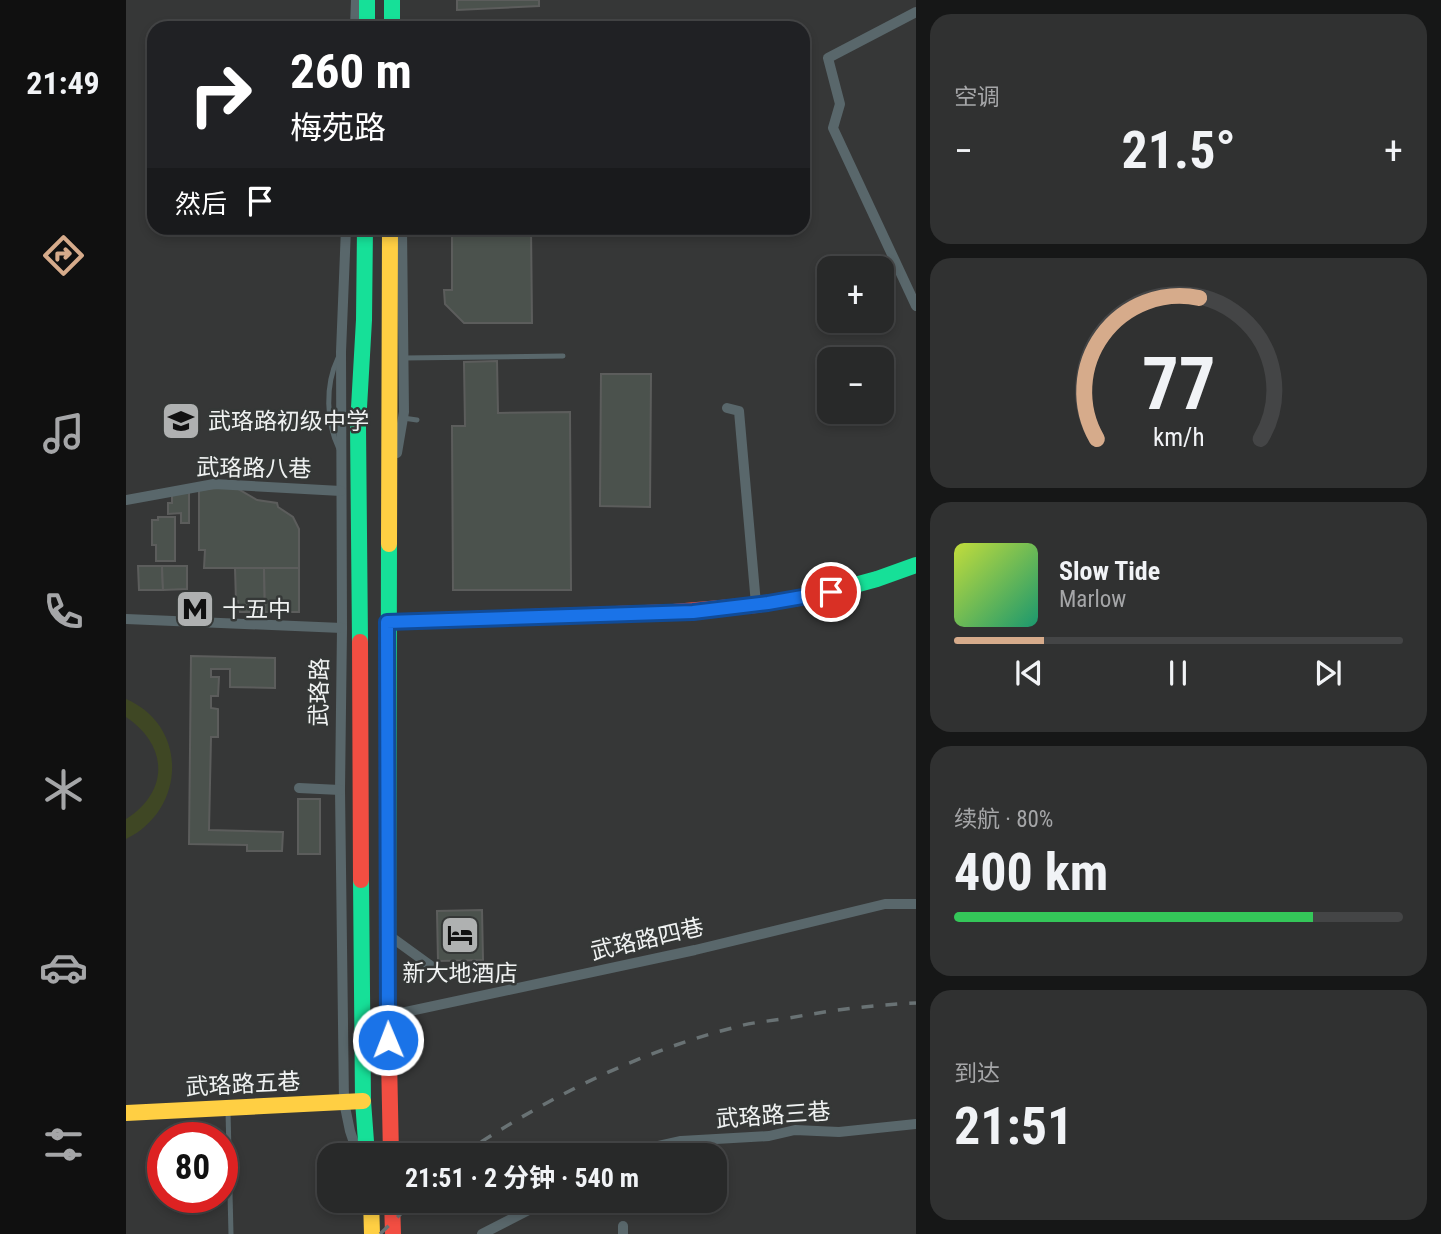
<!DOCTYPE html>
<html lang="zh">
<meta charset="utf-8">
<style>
:root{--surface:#282929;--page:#303131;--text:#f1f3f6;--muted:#a5a6a8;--line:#444546;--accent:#d6ab8b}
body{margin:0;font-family:"Roboto Condensed","Noto Sans SC",sans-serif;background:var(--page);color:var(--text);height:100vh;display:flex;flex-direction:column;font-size:26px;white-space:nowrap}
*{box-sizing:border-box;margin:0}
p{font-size:23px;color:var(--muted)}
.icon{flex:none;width:38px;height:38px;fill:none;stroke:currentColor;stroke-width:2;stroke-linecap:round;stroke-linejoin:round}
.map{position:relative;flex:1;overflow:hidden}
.panel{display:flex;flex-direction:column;gap:14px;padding:14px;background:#161717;width:525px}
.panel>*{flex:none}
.top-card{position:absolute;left:21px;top:21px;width:663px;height:214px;border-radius:21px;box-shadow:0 4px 10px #0003,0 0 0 2px var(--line);background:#202124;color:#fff;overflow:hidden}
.controls{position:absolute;left:691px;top:256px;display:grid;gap:14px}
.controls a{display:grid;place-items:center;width:77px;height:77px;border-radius:14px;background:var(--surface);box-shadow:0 4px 10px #0003,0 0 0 2px var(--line);font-size:35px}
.speed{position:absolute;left:21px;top:1122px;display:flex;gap:14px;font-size:35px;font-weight:700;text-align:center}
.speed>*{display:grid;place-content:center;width:91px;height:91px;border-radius:50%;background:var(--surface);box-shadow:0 4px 10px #0003,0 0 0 2px var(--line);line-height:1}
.speed .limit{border:10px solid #d22;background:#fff;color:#111}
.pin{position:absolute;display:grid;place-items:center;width:60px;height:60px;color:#fff;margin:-30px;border:4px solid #fff;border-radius:50%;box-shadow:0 2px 7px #0007}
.me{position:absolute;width:77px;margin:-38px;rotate:359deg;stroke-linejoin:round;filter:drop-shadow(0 0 5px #0008)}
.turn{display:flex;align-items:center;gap:24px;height:147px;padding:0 28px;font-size:32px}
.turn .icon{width:91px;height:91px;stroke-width:2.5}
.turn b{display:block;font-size:49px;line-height:60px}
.then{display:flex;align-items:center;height:66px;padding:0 28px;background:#0003;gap:14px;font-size:26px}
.big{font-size:52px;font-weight:700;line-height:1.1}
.panel .tile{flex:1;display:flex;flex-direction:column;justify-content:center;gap:10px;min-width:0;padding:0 24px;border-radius:21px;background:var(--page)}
.panel .dial{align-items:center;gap:0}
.dial svg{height:182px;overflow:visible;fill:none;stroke:var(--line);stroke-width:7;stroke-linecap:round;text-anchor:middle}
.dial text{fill:var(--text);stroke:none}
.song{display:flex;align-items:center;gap:21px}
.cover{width:84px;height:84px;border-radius:10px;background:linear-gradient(135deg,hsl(70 70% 55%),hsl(160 70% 35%))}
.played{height:7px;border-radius:4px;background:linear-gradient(90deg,var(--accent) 20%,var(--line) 20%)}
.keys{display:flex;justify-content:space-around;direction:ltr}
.heat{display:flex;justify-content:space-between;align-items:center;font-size:38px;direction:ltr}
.charge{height:10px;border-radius:5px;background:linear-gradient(90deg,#34c759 80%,var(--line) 0)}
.trip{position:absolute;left:191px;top:1143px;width:410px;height:70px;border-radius:21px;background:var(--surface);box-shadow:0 4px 10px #0003,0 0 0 2px var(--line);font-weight:700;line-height:70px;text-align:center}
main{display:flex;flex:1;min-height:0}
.tabs{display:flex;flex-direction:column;width:126px;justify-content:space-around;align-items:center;background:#101010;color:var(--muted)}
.tabs .icon{width:49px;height:49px}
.tabs .current{color:var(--accent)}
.tabs b{font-size:32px;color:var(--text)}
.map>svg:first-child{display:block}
.green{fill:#3f4724}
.building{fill:#4b524d;stroke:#5c5d5c;stroke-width:2}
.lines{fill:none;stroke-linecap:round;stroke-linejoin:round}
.lane{stroke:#59676b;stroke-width:5}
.street{stroke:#59676b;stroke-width:10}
.fast{stroke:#16e098;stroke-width:16}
.slow{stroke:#ffcf43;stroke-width:16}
.jam{stroke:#f24e42;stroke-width:16}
.rail{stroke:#697274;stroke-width:3.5;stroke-dasharray:12 12;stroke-linecap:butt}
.route-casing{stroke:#114b97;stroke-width:18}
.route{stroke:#1a73e8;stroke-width:12}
.labels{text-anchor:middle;stroke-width:5;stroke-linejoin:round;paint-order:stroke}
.poi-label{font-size:23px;fill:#f0f2f2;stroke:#353837;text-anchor:start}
.street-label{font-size:23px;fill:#f0f2f2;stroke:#353837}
</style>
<main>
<nav class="tabs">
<b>21:49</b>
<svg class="icon current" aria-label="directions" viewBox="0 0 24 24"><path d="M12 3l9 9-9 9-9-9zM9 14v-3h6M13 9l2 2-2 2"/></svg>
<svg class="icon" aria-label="music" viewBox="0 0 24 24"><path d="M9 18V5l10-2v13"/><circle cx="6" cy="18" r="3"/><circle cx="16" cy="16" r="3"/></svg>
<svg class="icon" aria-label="phone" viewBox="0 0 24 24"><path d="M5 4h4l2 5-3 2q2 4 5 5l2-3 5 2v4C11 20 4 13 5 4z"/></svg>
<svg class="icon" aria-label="climate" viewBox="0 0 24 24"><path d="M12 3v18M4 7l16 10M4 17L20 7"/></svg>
<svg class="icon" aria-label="car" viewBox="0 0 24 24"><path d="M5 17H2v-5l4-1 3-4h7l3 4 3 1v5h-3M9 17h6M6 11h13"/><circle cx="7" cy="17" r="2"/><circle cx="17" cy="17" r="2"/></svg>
<svg class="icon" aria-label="filters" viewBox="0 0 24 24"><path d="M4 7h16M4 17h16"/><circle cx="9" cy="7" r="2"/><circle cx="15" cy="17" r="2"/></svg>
</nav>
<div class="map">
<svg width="790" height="1234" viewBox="0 0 790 1234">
<rect width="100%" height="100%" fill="#363737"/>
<path class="green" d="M0 699C63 726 60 810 0 839V819C44 791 42 745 0 717Z"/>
<g class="building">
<path d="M331 0H413V6L331 10Z"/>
<path d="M384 20V28H323V21Z"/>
<path d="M326 228H405L406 323H338L319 304 318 290H326Z"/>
<path d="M371 361 372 413 444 412 445 590H327L326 426H339L338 362Z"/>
<path d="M475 374H525L524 507 474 506Z"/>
<path d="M99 487 112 489 131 500 151 503 152 507 167 517 173 529V568H78L79 550H73V490Z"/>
<path d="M46 493H63V523H55V513L42 514V503H46Z"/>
<path d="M32 517H49V561H30V545H26V520H32Z"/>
<path d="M12 566H36L37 590H13Z"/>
<path d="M36 566H61V589L37 590Z"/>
<path d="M109 568H138L139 612H114L112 601H110Z"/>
<path d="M138 568H173V612H139Z"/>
<path d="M65 656 149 658V688L104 687V669H85V677H93L92 696H85V708L92 709V737H85L83 830 157 832 156 851H121V845L63 844Z"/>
<rect x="172" y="799" width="22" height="55"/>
<path d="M356 910 357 960 312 961 311 911Z"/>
</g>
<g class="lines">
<g class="lane">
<path d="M212 358C199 385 200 422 213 449"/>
<path d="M277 358 437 356"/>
<path d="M277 418 291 420"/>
<path d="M102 1111 105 1234"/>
</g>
<g class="street">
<path d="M790 12 702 58 714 104 707 128 790 306"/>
<path d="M229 28 230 0"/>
<path d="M220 228 215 352 216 628 214 790 218 1102 224 1131 232 1155"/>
<path d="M601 408 613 411 630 604"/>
<path d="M271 453 278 412 276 228"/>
<path d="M0 500 88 484 215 491"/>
<path d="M0 619 216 628"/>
<path d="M173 788 214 790"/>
<path d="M261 934 312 971"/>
<path d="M261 1016 569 950 759 904H790"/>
<path d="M508 1155 519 1149 555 1141 643 1136 669 1130 713 1132 790 1124"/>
<path d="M497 1226V1234"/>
<path d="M356 1234 422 1200"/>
</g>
<g class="fast">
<path d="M241 0V28"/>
<path d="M266 0V28"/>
<path d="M696 594 751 579 790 565"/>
<path d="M234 642 232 425 238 320 239 228"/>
<path d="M235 880 237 1101 241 1155"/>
<path d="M262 1009 263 544"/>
</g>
<g class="slow">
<path d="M263 544 264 228"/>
<path d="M0 1113 237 1101"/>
<path d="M245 1200 246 1234"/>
</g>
<g class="jam">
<path d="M261 622 547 612 630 605 696 594"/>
<path d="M234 642 235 880"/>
<path d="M262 1009 265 1155"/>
<path d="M266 1200 267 1234"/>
</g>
<g class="rail">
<path d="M335 1155C419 1099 511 1052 610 1027 627 1022 645 1021 663 1018 707 1010 745 1005 790 1003"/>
<path d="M254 1234 289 1200"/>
</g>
</g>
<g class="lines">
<g class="route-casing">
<path id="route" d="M262 1040 261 622 567 612 642 603 705 592"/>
</g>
<use href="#route" class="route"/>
</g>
<defs>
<g id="school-square" transform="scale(2.0125)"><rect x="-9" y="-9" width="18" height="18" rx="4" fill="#afb1b1" stroke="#353837"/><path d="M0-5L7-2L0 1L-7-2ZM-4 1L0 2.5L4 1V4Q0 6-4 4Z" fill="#111"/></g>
<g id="metro-square" transform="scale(2.0125)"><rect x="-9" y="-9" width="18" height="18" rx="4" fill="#afb1b1" stroke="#353837"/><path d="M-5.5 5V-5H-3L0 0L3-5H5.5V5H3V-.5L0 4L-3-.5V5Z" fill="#111"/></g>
<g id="hotel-square" transform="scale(2.0125)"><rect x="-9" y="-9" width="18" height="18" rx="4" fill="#afb1b1" stroke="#353837"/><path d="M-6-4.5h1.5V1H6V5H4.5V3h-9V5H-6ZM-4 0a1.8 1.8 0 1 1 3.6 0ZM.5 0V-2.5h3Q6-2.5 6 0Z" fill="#111"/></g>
</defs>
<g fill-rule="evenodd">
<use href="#school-square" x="55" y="421"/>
<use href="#metro-square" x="69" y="609"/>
<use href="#hotel-square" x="334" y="935"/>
</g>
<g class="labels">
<g class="poi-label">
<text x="82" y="429">武珞路初级中学</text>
<text x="96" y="617">十五中</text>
<text x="334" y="981" text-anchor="middle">新大地酒店</text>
</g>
<g class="street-label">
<text transform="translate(128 468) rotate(1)" y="8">武珞路八巷</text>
<text transform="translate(193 692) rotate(-89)" y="8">武珞路</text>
<text transform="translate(521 939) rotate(-13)" y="8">武珞路四巷</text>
<text transform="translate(117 1084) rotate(-3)" y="8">武珞路五巷</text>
<text transform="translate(647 1115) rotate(-4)" y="8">武珞路三巷</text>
</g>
</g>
</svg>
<div class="controls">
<a>+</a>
<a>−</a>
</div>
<div class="speed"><div class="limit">80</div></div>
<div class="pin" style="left:705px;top:592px;background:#d93025"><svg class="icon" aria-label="arrive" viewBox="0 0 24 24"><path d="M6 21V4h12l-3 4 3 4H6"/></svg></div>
<svg class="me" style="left:262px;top:1040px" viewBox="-20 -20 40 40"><circle r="17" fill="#1a73e8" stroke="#fff" stroke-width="3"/><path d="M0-11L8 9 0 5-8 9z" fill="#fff"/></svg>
<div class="trip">21:51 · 2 分钟 · 540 m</div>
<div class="top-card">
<div class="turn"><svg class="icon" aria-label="right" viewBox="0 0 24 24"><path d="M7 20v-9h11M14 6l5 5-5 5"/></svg><div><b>260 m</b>梅苑路</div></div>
<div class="then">然后<svg class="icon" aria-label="arrive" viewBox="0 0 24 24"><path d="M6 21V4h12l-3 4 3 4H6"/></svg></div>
</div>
</div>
<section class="panel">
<div class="tile"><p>空调</p>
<div class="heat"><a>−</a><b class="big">21.5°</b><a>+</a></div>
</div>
<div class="tile dial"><svg viewBox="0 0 100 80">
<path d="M14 69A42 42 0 1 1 86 69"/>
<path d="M14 69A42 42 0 0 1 59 7" stroke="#d6ab8b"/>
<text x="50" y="56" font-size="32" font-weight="700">77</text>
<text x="50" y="72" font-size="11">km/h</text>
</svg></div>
<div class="tile">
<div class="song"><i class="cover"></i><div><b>Slow Tide</b><p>Marlow</p></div></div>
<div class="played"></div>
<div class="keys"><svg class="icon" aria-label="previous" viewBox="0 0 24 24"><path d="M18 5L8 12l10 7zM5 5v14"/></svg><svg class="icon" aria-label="pause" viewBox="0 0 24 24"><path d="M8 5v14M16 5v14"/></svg><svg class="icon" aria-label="next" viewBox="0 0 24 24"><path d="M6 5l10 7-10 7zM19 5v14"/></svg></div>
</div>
<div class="tile"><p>续航 · 80%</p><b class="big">400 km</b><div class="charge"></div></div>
<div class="tile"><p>到达</p><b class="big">21:51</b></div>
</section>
</main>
